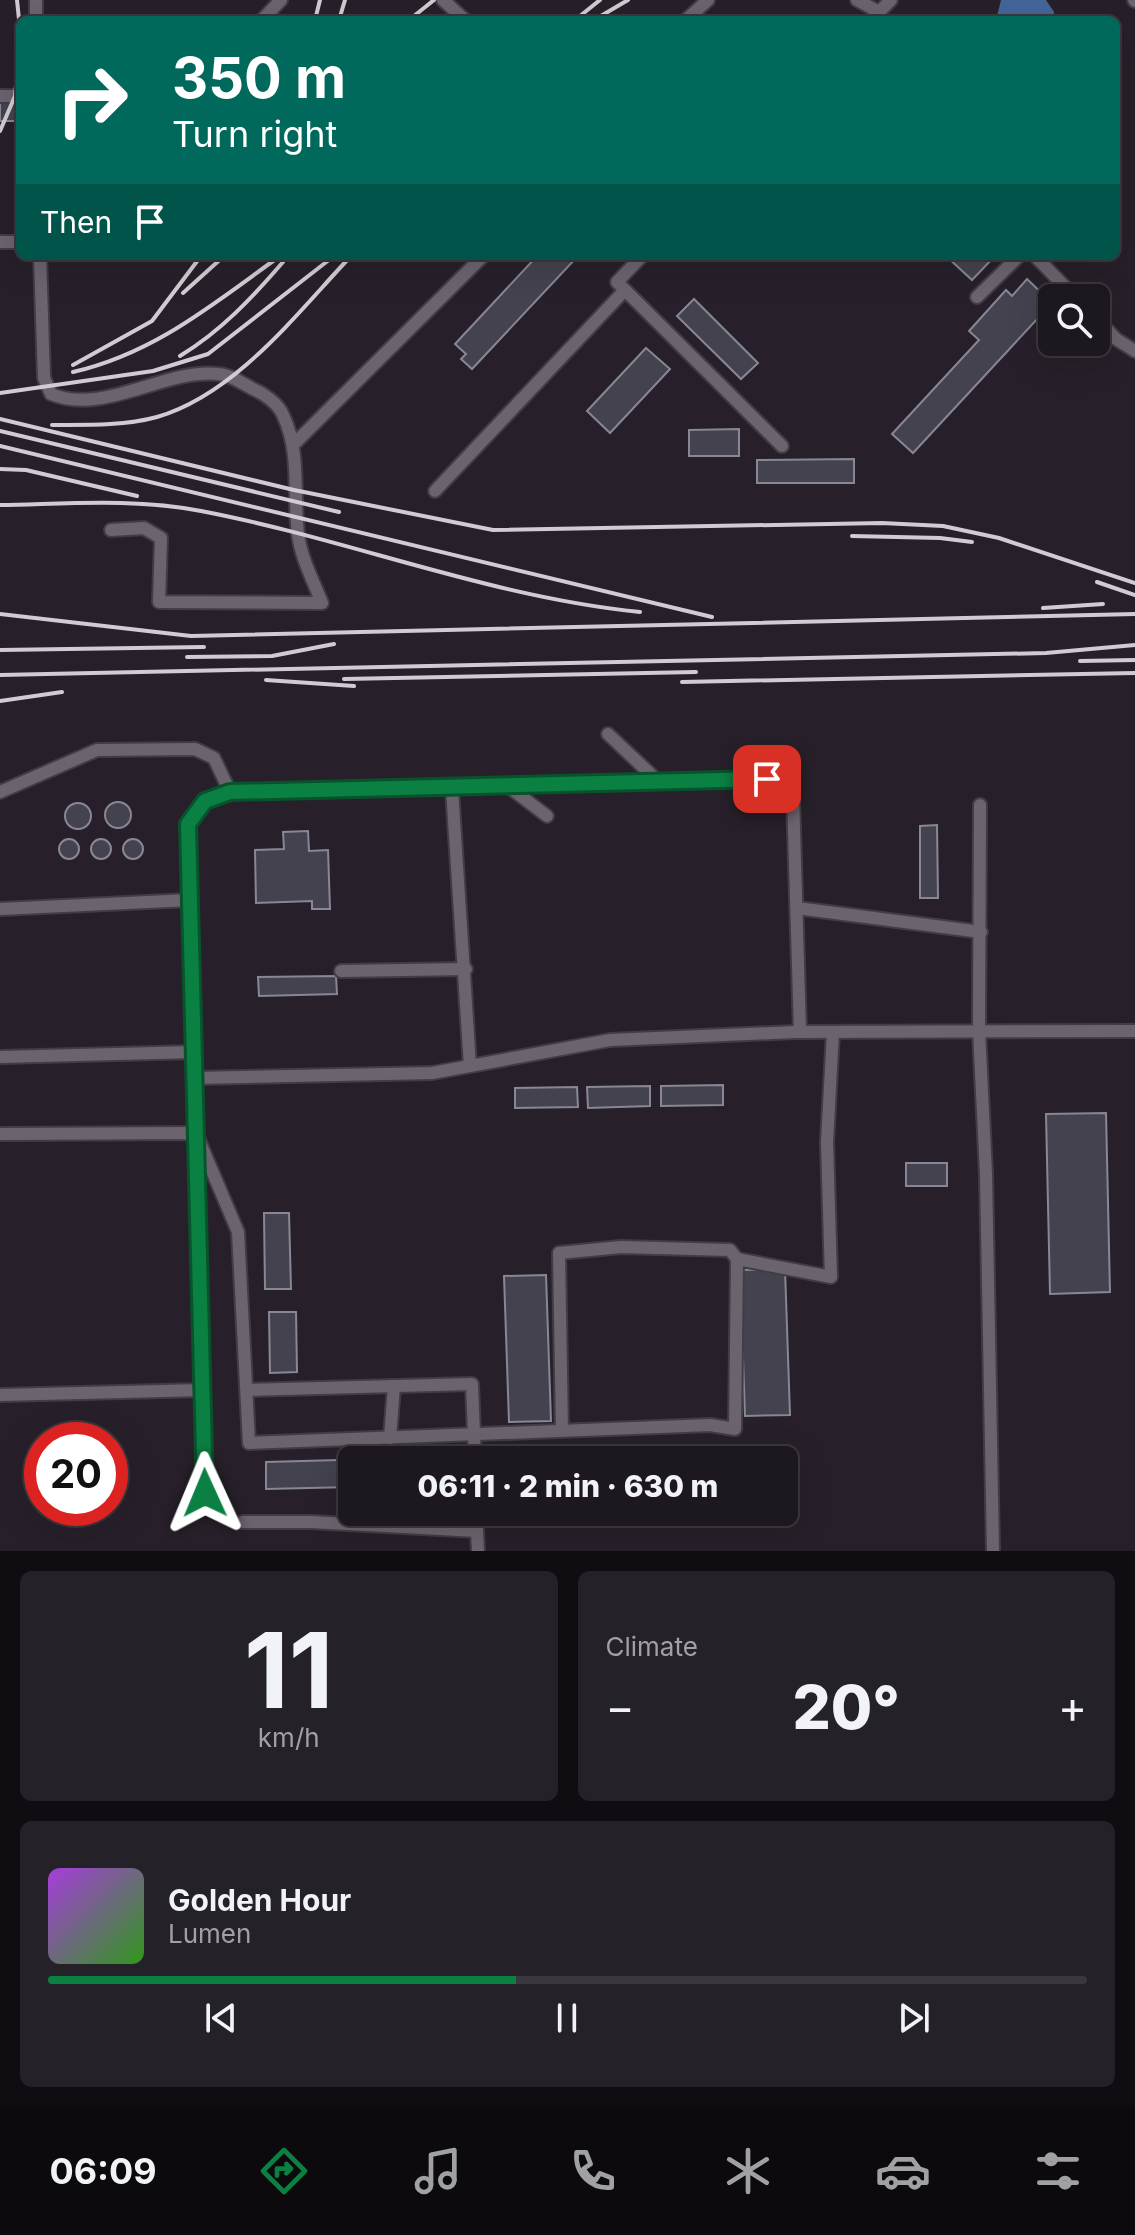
<!DOCTYPE html>
<meta charset="utf-8">
<style>
:root{--surface:#1d1820;--page:#252129;--text:#f1f3f6;--muted:#a0a0a5;--line:#3b373e;--accent:#0b8043}
body{margin:0;font-family:Inter,sans-serif;background:var(--page);color:var(--text);height:100vh;display:flex;flex-direction:column;font-size:30px;white-space:nowrap}
*{box-sizing:border-box;margin:0}
p{font-size:26px;color:var(--muted)}
.icon{flex:none;width:44px;height:44px;fill:none;stroke:currentColor;stroke-width:2;stroke-linecap:round;stroke-linejoin:round}
.map{position:relative;height:1551px;overflow:hidden}
.side{display:flex;flex-direction:column;gap:20px;padding:20px;background:#100d12;flex:1}
.side>*{flex:none}
.hud{position:absolute;left:16px;top:16px;width:1104px;height:244px;border-radius:12px;box-shadow:0 8px 32px #0002,0 0 0 2px var(--line);background:#00695c;color:#fff;overflow:hidden}
.fabs{position:absolute;left:1038px;top:284px;display:grid;gap:16px}
.fabs a{display:grid;place-items:center;width:72px;height:72px;border-radius:12px;background:var(--surface);box-shadow:0 8px 32px #0002,0 0 0 2px var(--line);font-size:40px}
.speed{position:absolute;left:24px;top:1422px;display:flex;gap:16px;font-size:40px;font-weight:700;text-align:center}
.speed>*{display:grid;place-content:center;width:104px;height:104px;border-radius:50%;background:var(--surface);box-shadow:0 8px 32px #0002,0 0 0 2px var(--line);line-height:1}
.speed .limit{border:12px solid #d22;background:#fff;color:#111}
.pin{position:absolute;display:grid;place-items:center;width:68px;height:68px;color:#fff;margin:-34px;border-radius:16px;box-shadow:0 4px 12px #0006}
.me{position:absolute;width:88px;margin:-44px;rotate:359deg;stroke-linejoin:round;filter:drop-shadow(0 0 6px #0008)}
.turn{display:flex;align-items:center;gap:28px;height:168px;padding:0 24px;font-size:36px}
.turn .icon{width:104px;height:104px;stroke-width:2.5}
.turn b{display:block;font-size:56px;line-height:68px}
.then{display:flex;align-items:center;height:76px;padding:0 24px;background:#0003;gap:16px;font-size:30px}
.big{font-size:60px;font-weight:800;line-height:1.1}
.side .widget{flex:1;display:flex;flex-direction:column;justify-content:center;gap:12px;min-width:0;padding:0 28px;border-radius:12px;background:var(--page)}
.side .dial{align-items:center;gap:0}
.dial b{font-size:104px;line-height:1}
.song{display:flex;align-items:center;gap:24px}
.cover{width:96px;height:96px;border-radius:12px;background:linear-gradient(135deg,hsl(280 70% 55%),hsl(110 70% 35%))}
.played{height:8px;border-radius:4px;background:linear-gradient(90deg,var(--accent) 45%,var(--line) 45%)}
.keys{display:flex;justify-content:space-around;direction:ltr}
.heat{display:flex;justify-content:space-between;align-items:center;font-size:44px;direction:ltr}
.side .tiles{flex:1;display:grid;gap:20px;grid-template-columns:1fr 1fr}
.widget:last-child{grid-column:span 2}
.trip{position:absolute;left:338px;top:1446px;width:460px;height:80px;border-radius:12px;background:var(--surface);box-shadow:0 8px 32px #0002,0 0 0 2px var(--line);font-weight:800;line-height:80px;text-align:center}
.tabs{display:flex;height:128px;justify-content:space-around;align-items:center;background:#0c0a0d;color:var(--muted)}
.tabs .icon{width:56px;height:56px}
.tabs .selected{color:var(--accent)}
.tabs b{font-size:36px;color:var(--text)}
.map>svg:first-child{display:block}
.water{fill:#436599}
.building{fill:#43424e;stroke:#888795;stroke-width:2}
.lines{fill:none;stroke-linecap:round;stroke-linejoin:round}
.minor-casing{stroke:#423d45;stroke-width:16}
.minor{stroke:#6b646f;stroke-width:12}
.rail{stroke:#d1ccd3;stroke-width:4}
.route-casing{stroke:#07532c;stroke-width:20}
.route{stroke:#0b8043;stroke-width:14}
</style>
<div class="map">
<svg width="1135" height="1551" viewBox="0 0 1135 1551">
<rect width="100%" height="100%" fill="#27202a"/>
<path class="water" d="M1001 0H1046L1054 12 1053 20H996Z"/>
<g class="building">
<rect x="0" y="97" width="20" height="24"/>
<path d="M537 256H578L472 369 461 359 466 354 455 344Z"/>
<path d="M946 256H995L972 280Z"/>
<path d="M1027 279 1052 303 913 453 892 434 979 340 969 331 1006 290 1012 296Z"/>
<path d="M694 299 758 363 741 379 677 316Z"/>
<path d="M646 348 670 369 610 433 587 411Z"/>
<path d="M739 429V456H689V430Z"/>
<path d="M854 459V483H757V460Z"/>
<circle cx="118" cy="815" r="13"/>
<circle cx="78" cy="816" r="13"/>
<path d="M937 825 938 898H920V826Z"/>
<path d="M308 831 309 851 328 850 330 909H312V901L256 903 255 850 284 849 283 832Z"/>
<circle cx="101" cy="849" r="10"/>
<circle cx="69" cy="849" r="10"/>
<circle cx="133" cy="849" r="10"/>
<path d="M336 976 337 994 259 996 258 977Z"/>
<path d="M723 1085V1105L661 1106V1086Z"/>
<path d="M650 1086V1106L588 1108 587 1087Z"/>
<path d="M577 1087 578 1107 515 1108V1088Z"/>
<path d="M1106 1113 1110 1292 1050 1294 1046 1114Z"/>
<rect x="906" y="1163" width="41" height="23"/>
<path d="M264 1213H289L291 1289H265Z"/>
<path d="M785 1269 790 1415 745 1416 740 1270Z"/>
<path d="M546 1275 551 1421 509 1422 504 1276Z"/>
<path d="M269 1312H296L297 1372 270 1373Z"/>
<path d="M644 1451V1460H577V1453Z"/>
<path d="M377 1459 352 1460V1487L266 1489V1462Z"/>
</g>
<g class="lines">
<g class="minor-casing">
<g id="minor">
<path d="M36 0V20"/>
<path d="M443 0 465 20"/>
<path d="M857 0 879 12"/>
<path d="M1134 0 1135 1"/>
<path d="M262 20 281 0"/>
<path d="M686 20 708 0"/>
<path d="M871 20 891 0"/>
<path d="M0 96H20"/>
<path d="M0 242H20"/>
<path d="M40 256 44 378 51 394C103 416 166 368 218 374 230 375 241 382 251 388 263 393 278 403 283 415 301 453 293 493 298 534 301 558 313 580 322 603L159 602 161 538 144 528 111 530"/>
<path d="M642 256 617 282 782 446"/>
<path d="M1035 256 1076 298"/>
<path d="M977 297 1019 256"/>
<path d="M1096 318 1116 339 1135 351"/>
<path d="M293 445 483 256"/>
<path d="M435 491 625 290"/>
<path d="M608 734 660 783"/>
<path d="M509 787 547 816"/>
<path d="M452 789 470 1066"/>
<path d="M0 792 97 750 195 749 214 758 230 792"/>
<path d="M980 805 979 1031 986 1174 993 1551"/>
<path d="M797 908 981 932"/>
<path d="M0 909 190 900"/>
<path d="M341 971 466 969"/>
<path d="M0 1057 194 1052"/>
<path d="M195 1078 432 1073 610 1040 795 1032 1135 1031"/>
<path d="M0 1134 196 1133 238 1232 249 1443 710 1425 735 1429 737 1259 730 1250 621 1247 559 1253 562 1431"/>
<path d="M737 1259 831 1277 827 1142 833 1032"/>
<path d="M247 1390 472 1384 475 1460"/>
<path d="M0 1395 203 1390"/>
<path d="M390 1438 394 1386"/>
<path d="M205 1493 188 824 205 801 230 792 767 779 786 785 793 796 800 1032"/>
<path d="M476 1512 478 1551"/>
<path d="M243 1522H311L477 1531"/>
</g>
</g>
<use href="#minor" class="minor"/>
<g class="rail">
<path d="M17 0 20 29"/>
<path d="M315 20 320 0"/>
<path d="M339 20 345 0"/>
<path d="M409 20 434 0"/>
<path d="M575 20 600 0"/>
<path d="M594 20 628 0"/>
<path d="M0 131 15 96 20 43"/>
<path d="M183 293 224 256"/>
<path d="M180 356C221 331 252 298 283 262"/>
<path d="M73 365 152 321 201 256"/>
<path d="M73 372C155 353 213 304 280 256"/>
<path d="M0 393 153 371 208 354 334 256"/>
<path d="M0 419 294 490 493 530 882 523 943 526 999 538 1135 583"/>
<path d="M52 425C87 425 124 426 157 417 236 394 297 313 351 256"/>
<path d="M0 431 339 512"/>
<path d="M0 446 712 617"/>
<path d="M0 469 26 470 137 496"/>
<path d="M0 505C66 504 135 498 201 511 348 539 490 597 640 612"/>
<path d="M852 536 940 538 972 542"/>
<path d="M1097 582 1135 595"/>
<path d="M1043 608 1103 604"/>
<path d="M0 614 191 636 1135 614"/>
<path d="M0 650 204 647"/>
<path d="M187 657 272 656 334 644"/>
<path d="M1080 661 1135 660"/>
<path d="M0 675 1046 653 1135 645"/>
<path d="M344 679 696 672"/>
<path d="M266 680 354 686"/>
<path d="M682 682 1135 673"/>
<path d="M0 701 62 692"/>
</g>
</g>
<g class="lines">
<g class="route-casing">
<path id="route" d="M205 1493 188 824 205 801 230 792 767 779"/>
</g>
<use href="#route" class="route"/>
</g>
</svg>
<div class="fabs">
<a><svg class="icon" aria-label="search" viewBox="0 0 24 24"><circle cx="10" cy="10" r="6"/><path d="M15 15l6 6"/></svg></a>
</div>
<div class="speed"><div class="limit">20</div></div>
<div class="pin" style="left:767px;top:779px;background:#d93025"><svg class="icon" aria-label="arrive" viewBox="0 0 24 24"><path d="M6 21V4h12l-3 4 3 4H6"/></svg></div>
<svg class="me" style="left:205px;top:1493px" viewBox="-20 -20 40 40"><path d="M0-17L14 15 0 8-14 15z" fill="#0b8043" stroke="#fff" stroke-width="4"/></svg>
<div class="trip">06:11 · 2 min · 630 m</div>
<div class="hud">
<div class="turn"><svg class="icon" aria-label="right" viewBox="0 0 24 24"><path d="M7 20v-9h11M14 6l5 5-5 5"/></svg><div><b>350 m</b>Turn right</div></div>
<div class="then">Then<svg class="icon" aria-label="arrive" viewBox="0 0 24 24"><path d="M6 21V4h12l-3 4 3 4H6"/></svg></div>
</div>
</div>
<section class="side">
<div class="tiles">
<div class="widget dial"><b>11</b><p>km/h</p></div>
<div class="widget"><p>Climate</p>
<div class="heat"><a>−</a><b class="big">20°</b><a>+</a></div>
</div>
<div class="widget">
<div class="song"><i class="cover"></i><div><b>Golden Hour</b><p>Lumen</p></div></div>
<div class="played"></div>
<div class="keys"><svg class="icon" aria-label="previous" viewBox="0 0 24 24"><path d="M18 5L8 12l10 7zM5 5v14"/></svg><svg class="icon" aria-label="pause" viewBox="0 0 24 24"><path d="M8 5v14M16 5v14"/></svg><svg class="icon" aria-label="next" viewBox="0 0 24 24"><path d="M6 5l10 7-10 7zM19 5v14"/></svg></div>
</div>
</div>
</section>
<nav class="tabs">
<b>06:09</b>
<svg class="icon selected" aria-label="directions" viewBox="0 0 24 24"><path d="M12 3l9 9-9 9-9-9zM9 14v-3h6M13 9l2 2-2 2"/></svg>
<svg class="icon" aria-label="music" viewBox="0 0 24 24"><path d="M9 18V5l10-2v13"/><circle cx="6" cy="18" r="3"/><circle cx="16" cy="16" r="3"/></svg>
<svg class="icon" aria-label="phone" viewBox="0 0 24 24"><path d="M5 4h4l2 5-3 2q2 4 5 5l2-3 5 2v4C11 20 4 13 5 4z"/></svg>
<svg class="icon" aria-label="climate" viewBox="0 0 24 24"><path d="M12 3v18M4 7l16 10M4 17L20 7"/></svg>
<svg class="icon" aria-label="car" viewBox="0 0 24 24"><path d="M5 17H2v-5l4-1 3-4h7l3 4 3 1v5h-3M9 17h6M6 11h13"/><circle cx="7" cy="17" r="2"/><circle cx="17" cy="17" r="2"/></svg>
<svg class="icon" aria-label="filters" viewBox="0 0 24 24"><path d="M4 7h16M4 17h16"/><circle cx="9" cy="7" r="2"/><circle cx="15" cy="17" r="2"/></svg>
</nav>
